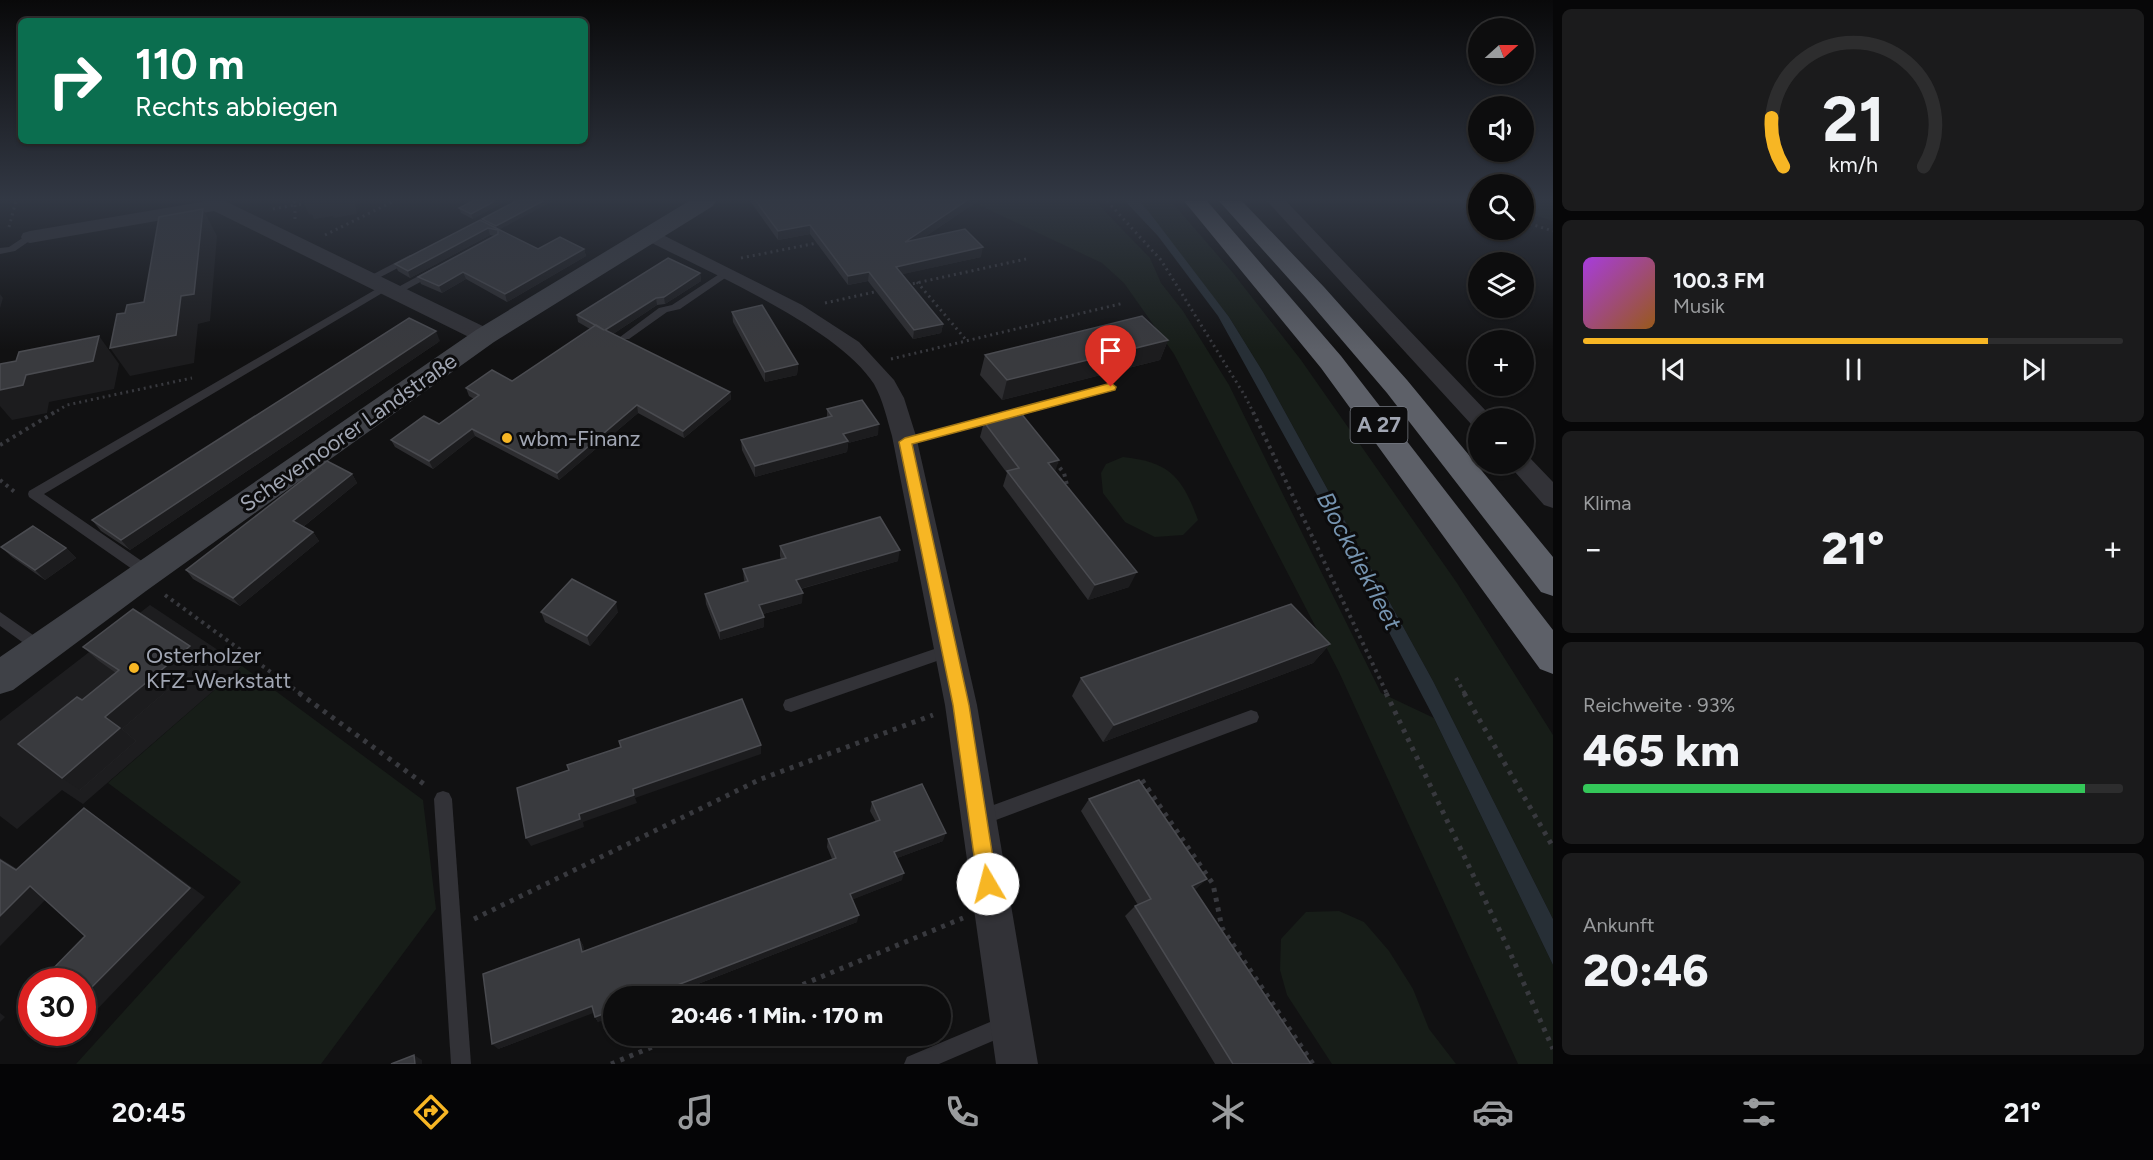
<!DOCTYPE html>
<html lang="de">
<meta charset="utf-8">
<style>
:root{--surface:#0d0d0e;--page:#1b1b1c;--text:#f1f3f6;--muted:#9a9c9e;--line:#2d2d2e;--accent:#f7b624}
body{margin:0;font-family:Figtree,sans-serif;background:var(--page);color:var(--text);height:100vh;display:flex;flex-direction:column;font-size:22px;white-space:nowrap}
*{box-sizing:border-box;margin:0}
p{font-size:20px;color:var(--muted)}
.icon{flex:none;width:33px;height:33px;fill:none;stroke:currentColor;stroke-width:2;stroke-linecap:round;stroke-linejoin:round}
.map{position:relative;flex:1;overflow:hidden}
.panel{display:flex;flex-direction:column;gap:9px;padding:9px;background:#070708;width:600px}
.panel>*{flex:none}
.guide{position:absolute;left:18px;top:18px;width:570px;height:126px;border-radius:9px;box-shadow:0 2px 4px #0004,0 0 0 2px var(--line);background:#0b6e4f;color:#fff;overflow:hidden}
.needle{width:39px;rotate:69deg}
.fabs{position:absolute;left:1468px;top:18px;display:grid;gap:12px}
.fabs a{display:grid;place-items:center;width:66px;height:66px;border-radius:50%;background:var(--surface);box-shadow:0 2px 4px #0004,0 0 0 2px var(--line);font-size:30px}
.speed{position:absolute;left:18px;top:968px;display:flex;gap:12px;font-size:30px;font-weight:700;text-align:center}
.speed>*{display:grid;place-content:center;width:78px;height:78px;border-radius:50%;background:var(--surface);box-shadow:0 2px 4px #0004,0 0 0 2px var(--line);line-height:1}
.speed .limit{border:9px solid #d22;background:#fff;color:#111}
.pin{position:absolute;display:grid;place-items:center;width:51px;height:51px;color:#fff;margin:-62px -26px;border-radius:50% 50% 50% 0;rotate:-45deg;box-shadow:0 0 6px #0007}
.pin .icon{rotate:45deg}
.me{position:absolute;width:66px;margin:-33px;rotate:352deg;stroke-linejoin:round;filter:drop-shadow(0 0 4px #0008)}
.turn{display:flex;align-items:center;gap:21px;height:126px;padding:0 18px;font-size:27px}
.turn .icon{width:78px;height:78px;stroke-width:2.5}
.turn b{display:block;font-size:42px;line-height:51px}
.big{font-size:45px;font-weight:800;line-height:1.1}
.panel .tile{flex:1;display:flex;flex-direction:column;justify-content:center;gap:9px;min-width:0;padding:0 21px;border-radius:9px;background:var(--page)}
.panel .dial{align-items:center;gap:0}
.dial svg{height:156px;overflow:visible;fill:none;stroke:var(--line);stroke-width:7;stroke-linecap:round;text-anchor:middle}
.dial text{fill:var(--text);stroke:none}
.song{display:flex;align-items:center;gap:18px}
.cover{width:72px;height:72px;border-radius:9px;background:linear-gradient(135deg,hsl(280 70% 55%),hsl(30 70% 35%))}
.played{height:6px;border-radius:3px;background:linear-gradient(90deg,var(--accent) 75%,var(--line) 75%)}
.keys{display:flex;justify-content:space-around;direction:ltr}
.heat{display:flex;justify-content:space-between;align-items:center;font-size:33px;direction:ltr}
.charge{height:9px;border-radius:4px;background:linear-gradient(90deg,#34c759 93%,var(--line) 0)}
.trip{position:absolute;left:603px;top:986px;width:348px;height:60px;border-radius:30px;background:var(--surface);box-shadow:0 2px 4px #0004,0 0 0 2px var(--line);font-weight:800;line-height:60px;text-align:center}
.tabs{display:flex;height:96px;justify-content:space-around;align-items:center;background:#050506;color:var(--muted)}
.tabs .icon{width:42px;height:42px}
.tabs .selected{color:var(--accent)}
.tabs b{font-size:27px;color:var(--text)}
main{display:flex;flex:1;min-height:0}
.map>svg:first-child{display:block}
.built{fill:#1d1d1f}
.green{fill:#171d18}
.water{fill:#272f36}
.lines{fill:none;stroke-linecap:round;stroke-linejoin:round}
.path-far2{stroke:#38393e;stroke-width:3;stroke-dasharray:2 4;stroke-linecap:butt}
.path-far1{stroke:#38393e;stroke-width:4;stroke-dasharray:3 4.5;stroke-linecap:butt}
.path{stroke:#38393e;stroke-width:5;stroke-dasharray:4 6;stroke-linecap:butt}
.lane{fill:#323237;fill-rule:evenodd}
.street{fill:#323237;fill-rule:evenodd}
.secondary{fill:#3f4147;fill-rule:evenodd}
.highway{fill:#5d6068;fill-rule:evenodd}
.wall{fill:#2d2d30}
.shaded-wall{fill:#1c1c1e}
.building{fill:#393a3e;stroke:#4a4b50;stroke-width:1.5}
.route{fill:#f7b624;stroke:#a17617;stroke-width:1.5}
.poi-dot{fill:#f7b624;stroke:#0c0c0d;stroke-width:2}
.labels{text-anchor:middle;stroke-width:6;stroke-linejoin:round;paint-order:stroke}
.shield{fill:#0c0c0d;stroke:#747881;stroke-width:1.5}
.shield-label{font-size:21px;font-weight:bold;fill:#a1a6b3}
.street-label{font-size:22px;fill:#a1a6b3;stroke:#0c0c0d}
.poi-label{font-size:22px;fill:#a1a6b3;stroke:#0c0c0d;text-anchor:start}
.water-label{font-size:24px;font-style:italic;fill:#7694b0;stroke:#0c0c0d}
</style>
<main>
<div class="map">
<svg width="1553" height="1064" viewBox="0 0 1553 1064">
<rect width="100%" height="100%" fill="#111112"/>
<path class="built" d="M150 605 242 666 83 804 62 790 17 829 0 816V721Z"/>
<g class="green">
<path d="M984 201H1095L1150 258 1161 283 1183 311 1229 385 1381 693 1434 718 1553 965V1064H1518L1339 672 1174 354 1124 283 1102 263 979 205Z"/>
<path d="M1139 201H1171L1233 273 1301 360 1457 583 1553 735V919L1433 681 1263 372 1229 317Z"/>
<path d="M1524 201H1553V221L1524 212Z"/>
<path d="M1123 457C1170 462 1182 477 1198 520L1183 535 1155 537 1125 522 1103 493 1101 473 1106 464Z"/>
<path d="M242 666 423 800 436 909 321 1064H76L241 882 108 783Z"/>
<path d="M1339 911 1364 922 1389 951 1413 989 1429 1029 1456 1064H1332L1287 995 1280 970 1281 939 1306 912Z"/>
</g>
<path class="water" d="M1125 201H1139L1149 212 1229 317 1263 372 1433 681 1553 919V965L1434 718 1317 495 1218 316 1158 236Z"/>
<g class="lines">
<g class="path-far2">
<path d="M1107 201 1161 260 1245 396 1254 414"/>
<path d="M1460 201 1479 207"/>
<path d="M273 209 295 205 294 201"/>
<path d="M295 219V205L309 203"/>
<path d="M1524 222 1553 231"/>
<path d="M9 227 16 201"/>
<path d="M325 235 394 201"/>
<path d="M741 258 822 242"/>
<path d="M917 282 967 341"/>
<path d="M907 285 1026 259"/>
<path d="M825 303 879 291"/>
<path d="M891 359 1124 303"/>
<path d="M52 414 67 405 192 378"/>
</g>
<g class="path-far1">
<path d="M1253 412 1387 694"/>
<path d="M0 445 55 412"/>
<path d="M1055 462 1064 473 1068 489"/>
<path d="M0 480 16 493"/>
<path d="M165 595 301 694"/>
<path d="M1456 678 1465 694"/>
</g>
<g class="path">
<path d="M299 693 428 787"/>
<path d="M1386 693 1508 948 1553 1049"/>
<path d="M1464 693 1553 847"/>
<path d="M1142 780 1213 884 1222 928 1313 1064"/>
<path d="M474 919 761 779 933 715"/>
<path d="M775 996 963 918"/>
<path d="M611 1064 681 1035"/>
</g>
<g class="lane">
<path d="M27 235 35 237 15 251 0 254V248L9 247Z"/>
<path d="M410 255 413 256V260L373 281 369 282 364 279Z"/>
<path d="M435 267 440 270 439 272 398 294 394 295 389 292Z"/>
<path d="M727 269 731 270V274L680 309 667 312 629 339H621L620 337 659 308 672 305Z"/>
<path d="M385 284 390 287 389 289 44 494 152 568 154 572 152 576H142L29 497 28 494 29 491Z"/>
<path d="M1111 383 1117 387 1115 390 905 446 899 442 905 438Z"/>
<path d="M0 612 46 644 49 648 46 652 41 654 36 652 0 626Z"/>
<path d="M949 644 954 645 957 650 954 655 791 712 785 710 783 705 785 700Z"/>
<path d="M1251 710 1257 712 1259 717 1257 722 980 826 974 824 971 818 974 812 980 810Z"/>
<path d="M443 791 449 793 452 799 471 1064H451L434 799 437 793Z"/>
<path d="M1009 1014 1016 1017 1019 1024 1016 1031 939 1064H904L907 1057Z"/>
</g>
<g class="street">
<path d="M207 201H225L493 331 496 336 493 341 485 343 477 341 214 211 30 243 23 241 21 237 23 233 30 231Z"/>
<path d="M1267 201H1286L1487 412 1491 418H1479V426L1471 424Z"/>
<path d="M651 229 802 305 859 342 894 380 904 398 916 436 977 705 1038 1064H996L945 705 892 436C887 419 883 400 874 384 838 327 706 271 644 239L642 235 644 231Z"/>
<path d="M1524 456 1530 458 1553 482V508L1544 505 1508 464H1524Z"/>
</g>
<path class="secondary" d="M689 201H716L713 206 494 342 146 591 13 690 0 694V657L476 330Z"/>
<g class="highway">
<path d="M1184 201H1207L1341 356 1553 630V674L1540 669 1321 368Z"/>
<path d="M1219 201H1242L1324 287 1407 380 1553 557V596L1541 592 1387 393 1306 298Z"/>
</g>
</g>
<g class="wall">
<path d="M473 201V219L461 213 459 208Z"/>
<path d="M516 201 499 230 538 249H584L586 256 507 302 466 279 442 293 421 284 418 277 495 236 490 235 410 278 398 271 395 264 483 222 482 219Z"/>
<path d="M750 201H978L923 238 981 257 902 274 943 324 941 333 913 339 868 281 848 285 810 234 778 240Z"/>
<path d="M700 273 701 281 665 304 657 305 613 334 730 392 731 399 684 438 638 413 559 480 475 436 433 469 395 447 391 440 439 424 474 399 469 396 466 388 512 381 590 329 578 322 577 315Z"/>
<path d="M732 312 798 364 797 375 765 382 733 322Z"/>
<path d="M1168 340 1160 360 1002 400 980 375 985 355Z"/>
<path d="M440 341 130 550 101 531 92 520Z"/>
<path d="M827 409 878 435 848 443 847 452 755 477 742 450 741 440 827 417Z"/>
<path d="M984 422 1055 471 1129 587 1088 600 1003 486 1007 473 980 437Z"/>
<path d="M352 474 357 483 303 527 313 532 319 541 240 606 193 579 186 570Z"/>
<path d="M780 546 898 561 801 589 802 603 763 614 764 617V627L720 640 706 604 705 594 745 582 744 580 743 569 781 559 780 556Z"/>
<path d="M1 547 66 548 76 558 45 580 12 557Z"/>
<path d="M541 612H618L590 646 545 622Z"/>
<path d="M1330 644 1313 663 1103 742 1072 696 1081 678Z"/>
<path d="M83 647 203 660 122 729 136 741 80 790 82 700 116 673 99 661Z"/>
<path d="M1089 799 1195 890 1311 1064H1215L1125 916 1135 906 1138 905 1081 811Z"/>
<path d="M872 802 943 841 897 858 902 880 853 899 857 922 667 996H614L598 1022 595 1017 594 1012 498 1049 579 939 583 945 584 951 832 859 827 847 828 839 876 822 870 811Z"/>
</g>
<g class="shaded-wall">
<path d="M303 201H355L357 214 334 218 333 216 314 219 312 214 309 215Z"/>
<path d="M495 201H506L473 219 471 214Z"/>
<path d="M543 201H553L497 231 496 226Z"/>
<path d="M966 201H978L904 251 905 242Z"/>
<path d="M203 209 217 236 210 321 198 324 194 363 130 376 110 348 181 296Z"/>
<path d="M810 225V234L778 240V231Z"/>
<path d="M488 228 490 235 410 278 408 271Z"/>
<path d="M983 247 981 257 895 276 896 267Z"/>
<path d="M584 249 586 256 507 302 505 294Z"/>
<path d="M463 272 466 279 442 293 439 286Z"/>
<path d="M869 272 868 281 848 285V276Z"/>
<path d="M700 273 701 281 665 304 664 297Z"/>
<path d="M0 294 3 298 0 308Z"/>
<path d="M656 298 657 305 607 338 605 330Z"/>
<path d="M943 324 941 333 913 339 914 330Z"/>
<path d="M436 331 440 341 130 550 121 540Z"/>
<path d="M99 336 119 364 114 389 49 402 47 413 12 420 0 406V390Z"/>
<path d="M1168 340 1160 360 1002 400 1007 380Z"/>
<path d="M798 364 797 375 765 382V372Z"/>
<path d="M730 392 731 399 684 438 683 431Z"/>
<path d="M637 405 638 413 559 480 557 473Z"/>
<path d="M879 424 878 435 848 443 847 452 755 477V466L843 434Z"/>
<path d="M472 429 475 436 433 469 429 461Z"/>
<path d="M1059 460 1054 475 1048 463Z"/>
<path d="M352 474 357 483 299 530 293 521Z"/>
<path d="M313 532 319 541 240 606 233 598Z"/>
<path d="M66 548 76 558 45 580 35 570Z"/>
<path d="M900 550 898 561 796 590V580Z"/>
<path d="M1137 572 1129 587 1088 600 1095 585Z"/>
<path d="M803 593 802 603 759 615V605Z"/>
<path d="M616 602 618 612 590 646 587 636Z"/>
<path d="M764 617V627L720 640V631Z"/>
<path d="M1330 644 1313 663 1103 742 1114 725Z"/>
<path d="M190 646 203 660 122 729 136 741 80 790 62 778 105 717Z"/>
<path d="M761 745V754L635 798 633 789Z"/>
<path d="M634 795 637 803 583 822 584 827 531 846 526 838 579 814Z"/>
<path d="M84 808 101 820 205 897 82 1025V997L190 888Z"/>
<path d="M946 833 943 841 892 860 894 852Z"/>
<path d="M0 858 35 880 16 870 0 860Z"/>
<path d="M904 873 902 880 849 901 850 894Z"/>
<path d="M1207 879 1195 890 1192 886Z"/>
<path d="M30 886 49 896 0 946V916Z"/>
<path d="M859 915 857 922 667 996H649Z"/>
<path d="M579 939 583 945 586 958 582 952Z"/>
<path d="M592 1006 596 1012 498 1049 492 1044Z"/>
<path d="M614 1010V1017L598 1022 595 1017Z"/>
<path d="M0 1013 5 1017 0 1022Z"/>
<path d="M62 1032H76L72 1036Z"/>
<path d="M414 1055 422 1060V1064H415Z"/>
</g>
<g class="building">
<path d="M473 201H495L471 214 459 208Z"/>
<path d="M516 201H543L496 226 482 219Z"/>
<path d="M756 201H966L905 242 965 229 983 247 896 267 943 324 914 330 869 272 848 276 810 225 778 231Z"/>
<path d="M203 209 194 294 181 296 176 335 110 348 117 314 125 313 127 305 144 302 159 217Z"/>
<path d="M480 220 538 249 560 237 584 249 505 294 463 272 439 286 418 277 498 234V230L488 228 408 271 395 264Z"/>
<path d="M668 258 700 273 664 297 656 298 605 330 730 392 683 431 637 405 557 473 472 429 429 461 391 440 424 416 439 424 479 395 466 388 492 370 512 381 596 325 604 330 577 315Z"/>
<path d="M762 305 798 364 765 372 732 312Z"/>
<path d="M1142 316 1168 340 1007 380 985 355Z"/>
<path d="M409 318 436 331 121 540 92 520Z"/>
<path d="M99 336 93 361 26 375 23 385 0 390V364L16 361 19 352Z"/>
<path d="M862 400 879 424 843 434 848 441 755 466 741 440 832 416 827 409Z"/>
<path d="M1020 412 1059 460 1048 463 1137 572 1095 585 1007 471 1019 468 984 422Z"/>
<path d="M327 461 352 474 293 521 313 532 233 598 186 570Z"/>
<path d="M880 517 900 550 796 580 803 593 759 605 764 617 720 631 705 594 748 581 743 569 786 558 780 546Z"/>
<path d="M33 526 66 548 35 570 1 547Z"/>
<path d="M572 579 616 602 587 636 541 612Z"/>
<path d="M1291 604 1330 644 1114 725 1081 678Z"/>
<path d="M133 609 190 646 105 717 120 728 62 778 18 744 77 697 82 700 119 670 83 647Z"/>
<path d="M742 699 761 745 633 789 634 795 579 814 580 819 526 838 517 788 569 770 567 765 621 747 619 741Z"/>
<path d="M1139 780 1207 879 1192 886 1311 1064H1233L1135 906 1151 899 1089 799Z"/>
<path d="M922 784 946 833 894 852 904 873 850 894 859 915 649 996H614V1010L595 1017 592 1006 492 1044 483 974 579 939 582 952 836 858 828 839 880 820 872 802Z"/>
<path d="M84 808 190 888 82 997V981H41L85 936 30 886 0 916V860L16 870Z"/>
<path d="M32 990V1012L20 1002Z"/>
<path d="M414 1055 415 1064H391Z"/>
</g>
<linearGradient id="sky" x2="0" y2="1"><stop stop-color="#09090a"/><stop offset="0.57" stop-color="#323844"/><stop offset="1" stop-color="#323844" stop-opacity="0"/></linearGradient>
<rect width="1553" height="350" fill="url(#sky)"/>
<path class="route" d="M1111 383 1116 387 1115 390 912 444 969 705 997 884 994 891 988 893 981 891 978 884 953 705 899 442 905 438Z"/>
<g class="poi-dot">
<circle cx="507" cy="438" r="6"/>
<circle cx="134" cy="668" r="6"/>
</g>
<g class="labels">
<rect class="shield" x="1350.5" y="407" width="57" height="36" rx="4.5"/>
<g class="shield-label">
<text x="1379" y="432">A 27</text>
</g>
<g class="street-label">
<text transform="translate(348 432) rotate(-35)" y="8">Schevemoorer Landstraße</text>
</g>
<g class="poi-label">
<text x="519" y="446">wbm-Finanz</text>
<text x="146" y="663">Osterholzer<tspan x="146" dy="25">KFZ-Werkstatt</tspan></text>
</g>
<g class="water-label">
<text transform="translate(1359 561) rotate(62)" y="8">Blockdiekfleet</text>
</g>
</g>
</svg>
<div class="fabs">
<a><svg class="needle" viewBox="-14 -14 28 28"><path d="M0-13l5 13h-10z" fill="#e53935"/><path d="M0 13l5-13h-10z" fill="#9a9c9e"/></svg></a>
<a><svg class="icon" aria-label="sound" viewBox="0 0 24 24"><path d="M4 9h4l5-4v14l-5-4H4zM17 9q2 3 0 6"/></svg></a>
<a><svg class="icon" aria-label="search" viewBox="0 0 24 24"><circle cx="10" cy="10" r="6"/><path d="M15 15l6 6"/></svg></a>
<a><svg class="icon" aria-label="layers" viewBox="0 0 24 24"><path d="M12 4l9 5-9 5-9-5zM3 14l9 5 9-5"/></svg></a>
<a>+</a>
<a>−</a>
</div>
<div class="speed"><div class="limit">30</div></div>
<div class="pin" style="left:1111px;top:387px;background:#d93025"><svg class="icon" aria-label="arrive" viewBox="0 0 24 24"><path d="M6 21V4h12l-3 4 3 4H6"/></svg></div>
<svg class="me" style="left:988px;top:884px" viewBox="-20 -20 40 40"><circle r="19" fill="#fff"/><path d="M0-13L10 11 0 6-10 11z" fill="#f7b624"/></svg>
<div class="trip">20:46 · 1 Min. · 170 m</div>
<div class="guide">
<div class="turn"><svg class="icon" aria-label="right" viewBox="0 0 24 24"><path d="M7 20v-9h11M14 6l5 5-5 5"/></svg><div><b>110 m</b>Rechts abbiegen</div></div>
</div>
</div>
<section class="panel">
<div class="tile dial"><svg viewBox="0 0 100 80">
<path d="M14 69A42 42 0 1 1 86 69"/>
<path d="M14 69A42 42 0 0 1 8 44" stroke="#f7b624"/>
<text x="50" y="56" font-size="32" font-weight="700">21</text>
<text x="50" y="72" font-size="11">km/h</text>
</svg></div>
<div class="tile">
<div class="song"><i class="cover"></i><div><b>100.3 FM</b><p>Musik</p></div></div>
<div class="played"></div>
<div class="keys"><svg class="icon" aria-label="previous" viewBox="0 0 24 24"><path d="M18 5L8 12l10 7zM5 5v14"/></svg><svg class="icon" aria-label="pause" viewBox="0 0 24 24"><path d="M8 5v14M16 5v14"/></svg><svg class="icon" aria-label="next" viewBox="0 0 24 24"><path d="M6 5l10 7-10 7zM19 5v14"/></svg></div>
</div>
<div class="tile"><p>Klima</p>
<div class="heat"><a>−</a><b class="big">21°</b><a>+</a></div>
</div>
<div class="tile"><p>Reichweite · 93%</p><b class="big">465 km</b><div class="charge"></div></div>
<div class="tile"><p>Ankunft</p><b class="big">20:46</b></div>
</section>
</main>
<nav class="tabs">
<b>20:45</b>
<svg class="icon selected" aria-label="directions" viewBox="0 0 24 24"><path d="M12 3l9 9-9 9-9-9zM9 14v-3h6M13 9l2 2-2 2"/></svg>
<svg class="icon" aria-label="music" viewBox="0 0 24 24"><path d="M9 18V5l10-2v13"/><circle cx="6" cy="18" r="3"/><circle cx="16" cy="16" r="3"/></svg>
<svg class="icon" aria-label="phone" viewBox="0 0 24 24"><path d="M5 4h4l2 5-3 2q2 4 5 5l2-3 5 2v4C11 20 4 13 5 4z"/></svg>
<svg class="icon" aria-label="climate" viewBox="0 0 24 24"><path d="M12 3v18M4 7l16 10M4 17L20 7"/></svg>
<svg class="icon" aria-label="car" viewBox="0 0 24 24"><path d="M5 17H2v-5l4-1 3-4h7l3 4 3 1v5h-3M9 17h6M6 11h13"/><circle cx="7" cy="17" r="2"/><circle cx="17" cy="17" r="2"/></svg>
<svg class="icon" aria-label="filters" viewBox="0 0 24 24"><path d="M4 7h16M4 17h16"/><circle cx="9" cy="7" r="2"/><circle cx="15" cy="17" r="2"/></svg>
<b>21°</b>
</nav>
